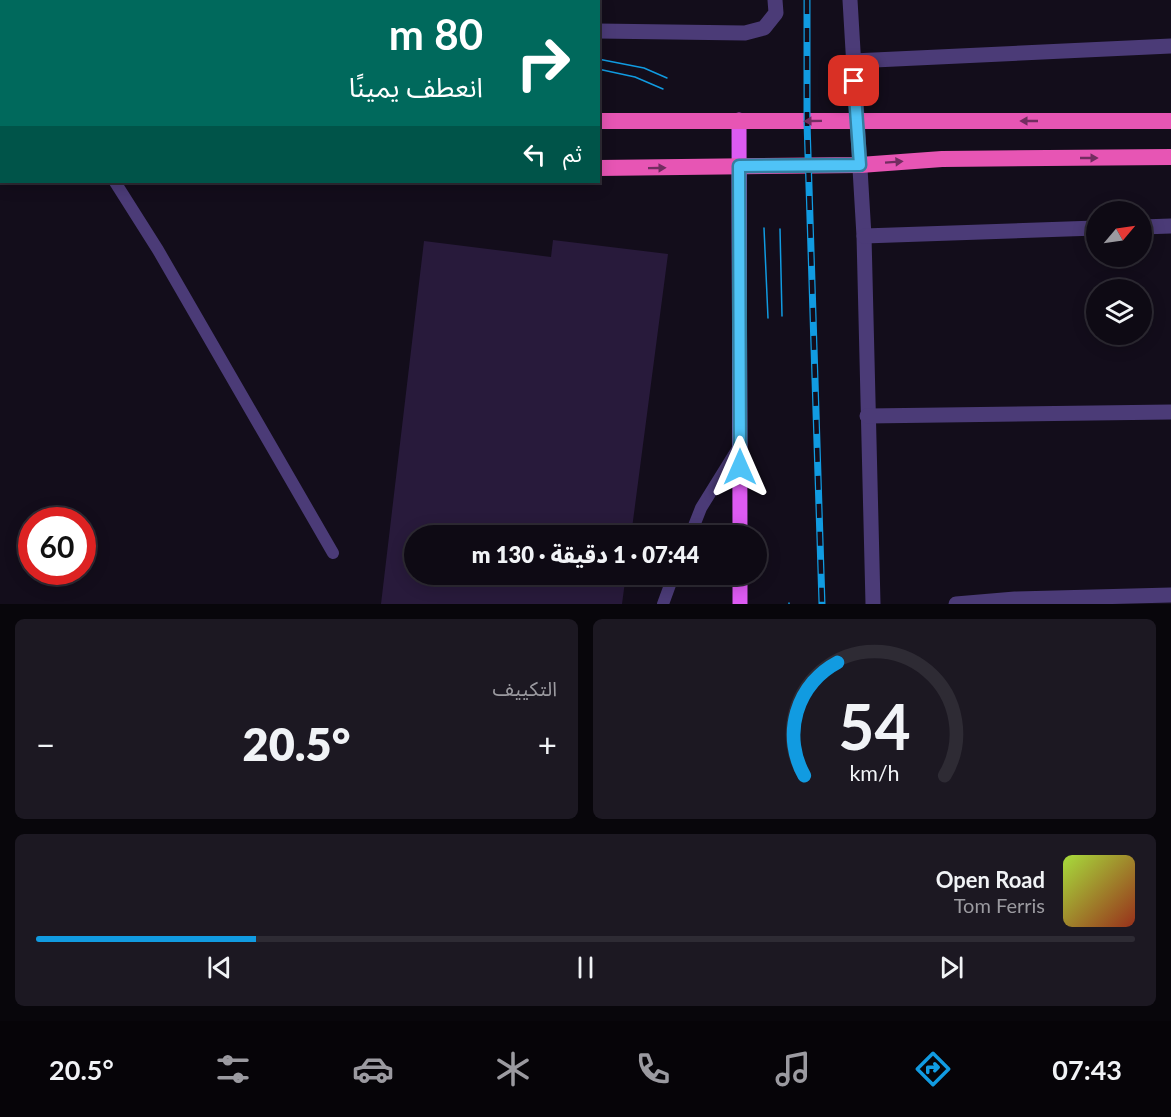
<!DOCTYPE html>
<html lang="ar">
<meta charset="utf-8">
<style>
:root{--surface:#0e0a14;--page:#1c1822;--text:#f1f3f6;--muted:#9b9aa0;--line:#2e2b34;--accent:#119be1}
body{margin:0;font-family:Lato,"Noto Sans Arabic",sans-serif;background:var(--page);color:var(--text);direction:rtl;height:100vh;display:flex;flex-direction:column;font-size:22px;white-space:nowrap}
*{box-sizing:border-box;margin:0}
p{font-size:20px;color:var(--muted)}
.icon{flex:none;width:33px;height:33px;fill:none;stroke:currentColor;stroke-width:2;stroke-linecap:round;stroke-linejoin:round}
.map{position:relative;height:604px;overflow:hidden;direction:ltr}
.panel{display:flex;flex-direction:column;gap:15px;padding:15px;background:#08060b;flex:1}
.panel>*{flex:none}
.guide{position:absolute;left:0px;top:0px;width:600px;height:183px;box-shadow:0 3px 15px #0003,0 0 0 2px var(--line);direction:rtl;background:#00695c;color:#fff;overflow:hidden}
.needle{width:39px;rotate:61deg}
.controls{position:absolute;left:1086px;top:201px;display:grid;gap:12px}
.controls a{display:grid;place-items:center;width:66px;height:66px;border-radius:50%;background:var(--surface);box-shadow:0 3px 15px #0003,0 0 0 2px var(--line);font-size:30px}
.speed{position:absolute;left:18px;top:507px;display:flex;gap:12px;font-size:30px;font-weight:700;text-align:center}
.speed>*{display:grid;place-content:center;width:78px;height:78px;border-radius:50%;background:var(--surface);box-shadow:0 3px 15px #0003,0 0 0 2px var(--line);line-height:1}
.speed .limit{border:9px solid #d22;background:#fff;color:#111}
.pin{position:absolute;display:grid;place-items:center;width:51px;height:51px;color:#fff;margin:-26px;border-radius:12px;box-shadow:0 3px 9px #0006}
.me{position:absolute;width:66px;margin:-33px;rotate:0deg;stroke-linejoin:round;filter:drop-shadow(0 0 4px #0008)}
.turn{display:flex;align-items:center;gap:21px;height:126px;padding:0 18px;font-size:27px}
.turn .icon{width:78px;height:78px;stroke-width:2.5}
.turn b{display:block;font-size:42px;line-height:51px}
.then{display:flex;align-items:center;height:57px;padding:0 18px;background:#0003;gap:12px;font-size:22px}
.big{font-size:45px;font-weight:800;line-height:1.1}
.panel .card{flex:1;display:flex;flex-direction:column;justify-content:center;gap:9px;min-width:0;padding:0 21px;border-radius:9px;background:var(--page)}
.panel .dial{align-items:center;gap:0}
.dial svg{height:156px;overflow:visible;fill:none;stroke:var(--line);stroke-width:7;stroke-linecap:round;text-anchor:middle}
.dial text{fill:var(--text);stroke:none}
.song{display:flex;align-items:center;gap:18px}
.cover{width:72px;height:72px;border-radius:9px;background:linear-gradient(135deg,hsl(80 70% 55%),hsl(10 70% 35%))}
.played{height:6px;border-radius:3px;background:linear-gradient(90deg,var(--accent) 20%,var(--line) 20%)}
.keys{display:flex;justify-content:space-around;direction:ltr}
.heat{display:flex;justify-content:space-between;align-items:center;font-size:33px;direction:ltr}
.panel .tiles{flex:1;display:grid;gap:15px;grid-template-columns:1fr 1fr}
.card:last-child{grid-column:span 2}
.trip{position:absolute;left:404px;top:525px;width:363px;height:60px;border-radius:30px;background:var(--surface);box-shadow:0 3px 15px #0003,0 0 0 2px var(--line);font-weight:800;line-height:60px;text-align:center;direction:rtl}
.dock{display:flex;height:96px;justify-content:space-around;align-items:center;background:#060408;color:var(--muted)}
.dock .icon{width:42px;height:42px}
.dock .on{color:var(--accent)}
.dock b{font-size:27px;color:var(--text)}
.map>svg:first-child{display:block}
.building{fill:#281a3b}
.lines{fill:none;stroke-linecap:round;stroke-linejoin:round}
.service{stroke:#4b3b77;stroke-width:12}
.minor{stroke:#4b3b77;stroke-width:15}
.primary{stroke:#dd5bf2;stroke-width:15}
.trunk{stroke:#e755b4;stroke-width:16}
.tram{stroke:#119be1;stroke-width:1.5}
.rail-casing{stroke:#119be1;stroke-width:7}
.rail{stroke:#130d1b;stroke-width:4.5;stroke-dasharray:14;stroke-linecap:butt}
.oneway{fill:#722d60}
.route-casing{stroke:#337fa1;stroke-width:15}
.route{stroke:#4fc3f7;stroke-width:10}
</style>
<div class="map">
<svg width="1171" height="604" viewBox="0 0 1171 604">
<rect width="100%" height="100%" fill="#130d1b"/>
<path class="building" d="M553 240 668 254 631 536H414V574H626L622 604H381L424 241 551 257Z"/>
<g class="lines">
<g class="service">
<path d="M115 182 158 250 333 553"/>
<path d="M690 536 701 508 740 445"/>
<path d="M663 604 674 574"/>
</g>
<g class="minor">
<path d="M189 0V2"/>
<path d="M850 0 864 236 873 604"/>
<path d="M0 18H2"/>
<path d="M598 31 745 33 764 28 776 13 775 0"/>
<path d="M853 61 1171 46"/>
<path d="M1142 227 1171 226"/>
<path d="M864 236 1096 228"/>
<path d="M867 416 1171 412"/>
<path d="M956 604 1015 599 1171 595"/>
</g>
<g class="primary">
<path d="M739 120 740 536"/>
<path d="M740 604V574"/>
</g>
<g class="trunk">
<path d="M598 121H1171"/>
<path d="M0 127H2"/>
<path d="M598 168 860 165 942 159 1171 157"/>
<path d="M0 176H2"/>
</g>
<g class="tram">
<path d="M598 59 644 68 667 78"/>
<path d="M0 63 2 64"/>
<path d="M598 69 635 77 663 89"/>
<path d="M0 77H2"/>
<path d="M764 228 768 318"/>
<path d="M780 229 782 316"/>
<path d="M789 603V604"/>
</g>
<g class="rail-casing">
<path id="rail" d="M807 0V122L822 604"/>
</g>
<use href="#rail" class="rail"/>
</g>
<defs><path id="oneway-solid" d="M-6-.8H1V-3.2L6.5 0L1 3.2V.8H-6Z" transform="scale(1.5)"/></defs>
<g class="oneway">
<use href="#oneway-solid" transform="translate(813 121) rotate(179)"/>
<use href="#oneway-solid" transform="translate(1029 121) rotate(-180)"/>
<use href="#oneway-solid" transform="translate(1089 158)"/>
<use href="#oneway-solid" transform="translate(894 162) rotate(-4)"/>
<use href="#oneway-solid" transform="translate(657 168) rotate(-1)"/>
</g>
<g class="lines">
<g class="route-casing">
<path id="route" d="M740 467 739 166 860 165 854 81"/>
</g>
<use href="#route" class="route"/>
</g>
</svg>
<div class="controls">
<a><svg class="needle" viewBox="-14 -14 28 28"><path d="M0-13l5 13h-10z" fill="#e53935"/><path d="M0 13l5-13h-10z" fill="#9b9aa0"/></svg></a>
<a><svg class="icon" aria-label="layers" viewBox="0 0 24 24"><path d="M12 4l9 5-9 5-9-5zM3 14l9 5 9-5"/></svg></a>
</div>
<div class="speed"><div class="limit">60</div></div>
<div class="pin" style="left:854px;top:81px;background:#d93025"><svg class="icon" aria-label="arrive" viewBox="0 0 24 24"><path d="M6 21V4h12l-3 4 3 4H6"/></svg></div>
<svg class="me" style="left:740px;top:467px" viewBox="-20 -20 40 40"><path d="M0-17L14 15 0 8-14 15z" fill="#4fc3f7" stroke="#fff" stroke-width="4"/></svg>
<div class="trip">07:44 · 1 دقيقة · 130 m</div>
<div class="guide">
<div class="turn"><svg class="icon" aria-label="right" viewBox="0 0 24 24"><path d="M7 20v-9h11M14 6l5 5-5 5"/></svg><div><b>80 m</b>انعطف يمينًا</div></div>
<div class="then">ثم<svg class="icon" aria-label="left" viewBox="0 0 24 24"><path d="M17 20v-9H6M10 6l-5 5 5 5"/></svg></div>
</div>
</div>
<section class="panel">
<div class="tiles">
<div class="card dial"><svg viewBox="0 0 100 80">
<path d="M14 69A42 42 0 1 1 86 69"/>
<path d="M14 69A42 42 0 0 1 31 11" stroke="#119be1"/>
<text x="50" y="56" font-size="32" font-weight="700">54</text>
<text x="50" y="72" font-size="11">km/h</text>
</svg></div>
<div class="card"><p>التكييف</p>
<div class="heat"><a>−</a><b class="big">20.5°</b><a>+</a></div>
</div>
<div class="card">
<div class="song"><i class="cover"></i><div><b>Open Road</b><p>Tom Ferris</p></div></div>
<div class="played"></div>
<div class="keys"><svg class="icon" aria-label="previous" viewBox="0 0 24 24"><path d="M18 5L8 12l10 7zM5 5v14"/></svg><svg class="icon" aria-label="pause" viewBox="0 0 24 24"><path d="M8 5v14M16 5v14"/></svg><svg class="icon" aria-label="next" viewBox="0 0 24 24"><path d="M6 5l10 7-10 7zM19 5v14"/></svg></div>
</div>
</div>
</section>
<nav class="dock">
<b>07:43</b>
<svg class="icon on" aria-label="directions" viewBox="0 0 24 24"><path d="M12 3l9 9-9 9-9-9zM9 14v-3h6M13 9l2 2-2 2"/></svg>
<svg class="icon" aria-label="music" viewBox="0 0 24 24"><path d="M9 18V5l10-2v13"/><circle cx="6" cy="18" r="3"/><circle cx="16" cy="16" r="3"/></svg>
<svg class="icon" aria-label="phone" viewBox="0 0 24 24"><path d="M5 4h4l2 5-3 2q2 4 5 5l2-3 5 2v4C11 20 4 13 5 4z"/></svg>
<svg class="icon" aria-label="climate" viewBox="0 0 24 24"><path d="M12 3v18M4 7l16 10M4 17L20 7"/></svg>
<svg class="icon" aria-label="car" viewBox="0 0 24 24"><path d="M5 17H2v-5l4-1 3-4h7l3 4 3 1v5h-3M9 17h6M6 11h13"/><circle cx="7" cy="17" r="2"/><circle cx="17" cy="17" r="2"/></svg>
<svg class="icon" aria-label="filters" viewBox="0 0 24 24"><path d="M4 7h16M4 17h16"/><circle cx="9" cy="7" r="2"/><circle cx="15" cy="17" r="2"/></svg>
<b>20.5°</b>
</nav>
